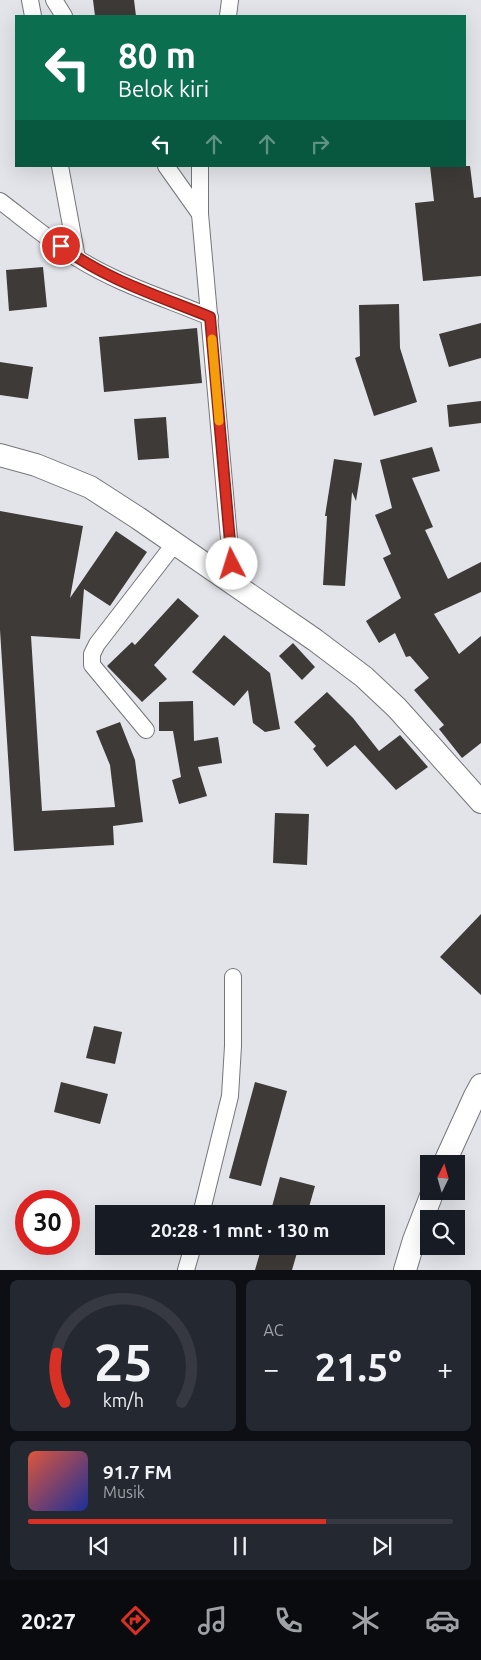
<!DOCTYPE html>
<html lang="id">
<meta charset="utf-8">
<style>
:root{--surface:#171b24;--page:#242831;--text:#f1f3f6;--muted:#9ea1a6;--line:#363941;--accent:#d93025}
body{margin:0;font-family:Ubuntu,sans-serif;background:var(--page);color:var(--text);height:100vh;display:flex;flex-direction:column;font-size:19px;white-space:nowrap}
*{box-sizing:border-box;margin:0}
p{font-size:16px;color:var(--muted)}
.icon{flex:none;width:28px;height:28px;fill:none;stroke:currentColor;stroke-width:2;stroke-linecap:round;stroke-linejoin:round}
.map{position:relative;height:1270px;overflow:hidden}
.panel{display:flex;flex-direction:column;gap:10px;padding:10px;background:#0d0f14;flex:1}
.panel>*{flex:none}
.guide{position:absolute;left:15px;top:15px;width:451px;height:152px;border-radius:0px;box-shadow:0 5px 20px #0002;background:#0b6e4f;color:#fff;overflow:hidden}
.needle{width:32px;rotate:5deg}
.tools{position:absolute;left:420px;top:1155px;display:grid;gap:10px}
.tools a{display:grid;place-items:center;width:45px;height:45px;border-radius:0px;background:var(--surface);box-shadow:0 5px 20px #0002;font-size:25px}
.speed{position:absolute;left:15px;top:1190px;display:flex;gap:10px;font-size:25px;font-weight:700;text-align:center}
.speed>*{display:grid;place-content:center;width:65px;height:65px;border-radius:50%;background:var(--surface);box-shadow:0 5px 20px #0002;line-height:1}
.speed .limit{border:8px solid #d22;background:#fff;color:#111}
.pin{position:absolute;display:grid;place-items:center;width:42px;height:42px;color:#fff;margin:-21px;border:2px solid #fff;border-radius:50%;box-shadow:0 1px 5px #0007}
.me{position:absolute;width:55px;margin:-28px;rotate:355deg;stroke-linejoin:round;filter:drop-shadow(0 0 4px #0008)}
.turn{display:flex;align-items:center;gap:18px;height:105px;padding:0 20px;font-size:22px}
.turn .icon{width:65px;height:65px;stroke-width:2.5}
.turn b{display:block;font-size:35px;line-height:42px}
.lanes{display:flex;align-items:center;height:48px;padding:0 20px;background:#0003;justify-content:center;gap:25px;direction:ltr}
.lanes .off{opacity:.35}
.big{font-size:38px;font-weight:700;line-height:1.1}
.panel .tile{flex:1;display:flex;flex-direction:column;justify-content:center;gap:8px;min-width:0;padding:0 18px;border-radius:8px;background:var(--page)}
.panel .dial{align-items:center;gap:0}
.dial svg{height:130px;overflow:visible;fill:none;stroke:var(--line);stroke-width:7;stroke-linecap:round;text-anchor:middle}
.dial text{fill:var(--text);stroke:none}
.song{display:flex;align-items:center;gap:15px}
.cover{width:60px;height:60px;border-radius:8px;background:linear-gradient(135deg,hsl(10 70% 55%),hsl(230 70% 35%))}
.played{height:5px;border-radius:2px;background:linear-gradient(90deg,var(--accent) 70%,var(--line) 70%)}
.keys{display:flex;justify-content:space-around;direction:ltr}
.heat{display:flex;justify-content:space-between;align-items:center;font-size:28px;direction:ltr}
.panel .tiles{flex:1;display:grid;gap:10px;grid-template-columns:1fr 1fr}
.tile:last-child{grid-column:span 2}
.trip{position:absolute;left:95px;top:1205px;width:290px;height:50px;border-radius:0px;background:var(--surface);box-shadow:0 5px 20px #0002;font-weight:700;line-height:50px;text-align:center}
.tabs{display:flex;height:80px;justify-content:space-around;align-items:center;background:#090b0e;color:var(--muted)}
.tabs .icon{width:35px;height:35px}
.tabs .on{color:var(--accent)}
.tabs b{font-size:22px;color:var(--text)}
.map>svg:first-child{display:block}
.building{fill:#3e3a37}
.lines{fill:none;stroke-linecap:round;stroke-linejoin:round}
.street-casing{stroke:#75767b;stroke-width:18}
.secondary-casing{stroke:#75767b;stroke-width:24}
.street{stroke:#fff;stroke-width:16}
.secondary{stroke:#fff;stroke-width:22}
.route-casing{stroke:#8d1f18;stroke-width:12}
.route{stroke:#d93025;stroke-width:9}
.slow{stroke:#f59e0b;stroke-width:9}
</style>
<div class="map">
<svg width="481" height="1270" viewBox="0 0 481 1270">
<rect width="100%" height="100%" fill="#e3e4e9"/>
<g class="building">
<path d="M93 0H134L136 16H95Z"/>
<path d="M430 166H470L474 198 481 197V276L423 281 415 203 434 201Z"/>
<path d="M43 267 47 307 9 311 6 270Z"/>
<path d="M399 304 400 348 417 402 374 416 355 358 360 356 359 305Z"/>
<path d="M481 323V358L449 367 439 334Z"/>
<path d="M197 328 202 383 104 392 99 337Z"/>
<path d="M0 362 33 367 28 399 0 395Z"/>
<path d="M481 401V423L449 427 447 405Z"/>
<path d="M166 417 169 458 138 460 134 419Z"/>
<path d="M432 447 440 471 412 478 433 527 425 530 448 579 481 562V592L434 614 459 654 481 636V743L462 758 439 729 444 725 414 690 429 678 410 656 406 657 395 633 379 643 366 621 401 598 383 558 391 554 375 515 392 508 380 460Z"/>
<path d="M334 459 362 463 356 501 352 492 345 586 323 585 327 516H325Z"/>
<path d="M0 511 83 526 70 598 116 531 147 552 110 606 84 589 80 639 31 636 42 811 115 807 110 765 96 731 120 722 135 760 143 822 113 826 114 845 14 851 0 630Z"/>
<path d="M178 598 199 616 154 665 167 679 142 702 107 666 132 642 135 645Z"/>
<path d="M224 635 270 673 280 729 265 732 253 723 248 690 234 706 192 672Z"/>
<path d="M293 643 315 667 302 680 279 656Z"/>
<path d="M327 692 353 718 379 751 400 735 428 767 396 790 355 745 327 767 313 749 316 746 294 722Z"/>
<path d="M193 701 194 741 218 737 222 763 198 767 207 796 179 804 172 780 181 777 173 731H159V702Z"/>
<path d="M275 813 309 814 307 865 273 863Z"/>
<path d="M481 914V995L440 957Z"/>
<path d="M94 1026 122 1032 115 1064 86 1058Z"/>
<path d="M61 1082 108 1094 100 1124 54 1112Z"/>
<path d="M255 1082 287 1091 261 1186 229 1178Z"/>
<path d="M280 1177 315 1186 307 1214H270Z"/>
<path d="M262 1246H299L292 1270H255Z"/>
</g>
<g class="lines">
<g class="street-casing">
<g id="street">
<path d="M30 0 33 16"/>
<path d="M54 0 64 16"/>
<path d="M228 16 230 0"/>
<path d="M60 166 77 258"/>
<path d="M166 166 200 214"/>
<path d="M200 166V214L233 583"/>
<path d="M0 201C25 220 50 241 77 258 118 284 165 298 210 317"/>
<path d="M146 730 92 665V654L97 644 175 543"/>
<path d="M201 1214 230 1096 233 1046V977"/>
<path d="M186 1270 193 1246"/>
</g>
</g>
<g class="secondary-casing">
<g id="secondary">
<path d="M0 455 36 465 90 487 138 518 315 640 364 677 397 708 481 802"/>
<path d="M444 1164 475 1096 481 1085"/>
<path d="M405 1270 414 1240 433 1191"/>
</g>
</g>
<use href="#street" class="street"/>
<use href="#secondary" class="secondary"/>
</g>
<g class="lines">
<g class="route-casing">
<path id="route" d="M61 246C106 280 159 296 210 317L232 564"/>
</g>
<use href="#route" class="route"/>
<path class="slow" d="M212 339 219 421"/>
</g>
</svg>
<div class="tools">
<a><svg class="needle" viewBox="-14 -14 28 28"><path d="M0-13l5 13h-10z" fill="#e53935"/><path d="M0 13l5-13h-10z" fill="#9ea1a6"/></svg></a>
<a><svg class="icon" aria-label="search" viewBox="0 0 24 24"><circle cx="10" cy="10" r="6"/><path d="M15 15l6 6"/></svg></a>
</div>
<div class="speed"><div class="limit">30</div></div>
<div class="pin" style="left:61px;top:246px;background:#d93025"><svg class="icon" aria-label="arrive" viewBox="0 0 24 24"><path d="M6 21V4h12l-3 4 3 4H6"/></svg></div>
<svg class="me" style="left:232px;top:564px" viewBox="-20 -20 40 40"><circle r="19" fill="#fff"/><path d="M0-13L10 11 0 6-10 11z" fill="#d93025"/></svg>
<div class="trip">20:28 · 1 mnt · 130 m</div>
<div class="guide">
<div class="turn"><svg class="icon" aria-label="left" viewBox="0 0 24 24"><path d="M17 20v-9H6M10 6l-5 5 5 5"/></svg><div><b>80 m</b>Belok kiri</div></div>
<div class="lanes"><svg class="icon" aria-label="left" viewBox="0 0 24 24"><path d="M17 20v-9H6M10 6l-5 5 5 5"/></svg><svg class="icon off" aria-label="ahead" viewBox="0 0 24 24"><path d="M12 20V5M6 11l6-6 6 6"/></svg><svg class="icon off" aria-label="ahead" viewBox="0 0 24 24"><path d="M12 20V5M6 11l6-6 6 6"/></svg><svg class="icon off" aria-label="right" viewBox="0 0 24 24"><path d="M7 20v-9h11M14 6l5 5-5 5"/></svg></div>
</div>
</div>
<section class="panel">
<div class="tiles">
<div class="tile dial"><svg viewBox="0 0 100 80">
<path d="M14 69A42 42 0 1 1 86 69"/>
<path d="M14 69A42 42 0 0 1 9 39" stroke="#d93025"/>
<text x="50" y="56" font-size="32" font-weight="700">25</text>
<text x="50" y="72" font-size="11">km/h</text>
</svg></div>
<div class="tile"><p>AC</p>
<div class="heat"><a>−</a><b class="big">21.5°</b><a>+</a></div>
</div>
<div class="tile">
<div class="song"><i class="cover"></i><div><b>91.7 FM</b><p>Musik</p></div></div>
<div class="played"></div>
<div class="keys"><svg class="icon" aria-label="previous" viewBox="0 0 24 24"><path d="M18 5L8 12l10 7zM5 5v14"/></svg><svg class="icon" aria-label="pause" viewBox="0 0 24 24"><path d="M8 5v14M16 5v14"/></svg><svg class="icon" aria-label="next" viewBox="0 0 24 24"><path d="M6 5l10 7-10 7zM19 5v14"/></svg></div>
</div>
</div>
</section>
<nav class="tabs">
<b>20:27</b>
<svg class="icon on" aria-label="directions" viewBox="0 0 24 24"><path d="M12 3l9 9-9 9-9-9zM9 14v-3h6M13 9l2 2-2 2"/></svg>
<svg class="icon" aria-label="music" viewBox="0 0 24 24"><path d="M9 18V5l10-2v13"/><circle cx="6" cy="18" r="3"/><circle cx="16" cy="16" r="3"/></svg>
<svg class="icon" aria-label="phone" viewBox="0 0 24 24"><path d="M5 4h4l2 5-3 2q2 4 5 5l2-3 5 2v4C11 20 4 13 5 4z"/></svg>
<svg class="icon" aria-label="climate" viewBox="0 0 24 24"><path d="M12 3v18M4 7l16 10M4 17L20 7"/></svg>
<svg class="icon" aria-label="car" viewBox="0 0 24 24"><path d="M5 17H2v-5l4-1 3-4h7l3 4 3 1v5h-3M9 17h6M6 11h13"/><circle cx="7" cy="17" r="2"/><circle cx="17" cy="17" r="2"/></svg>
</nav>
